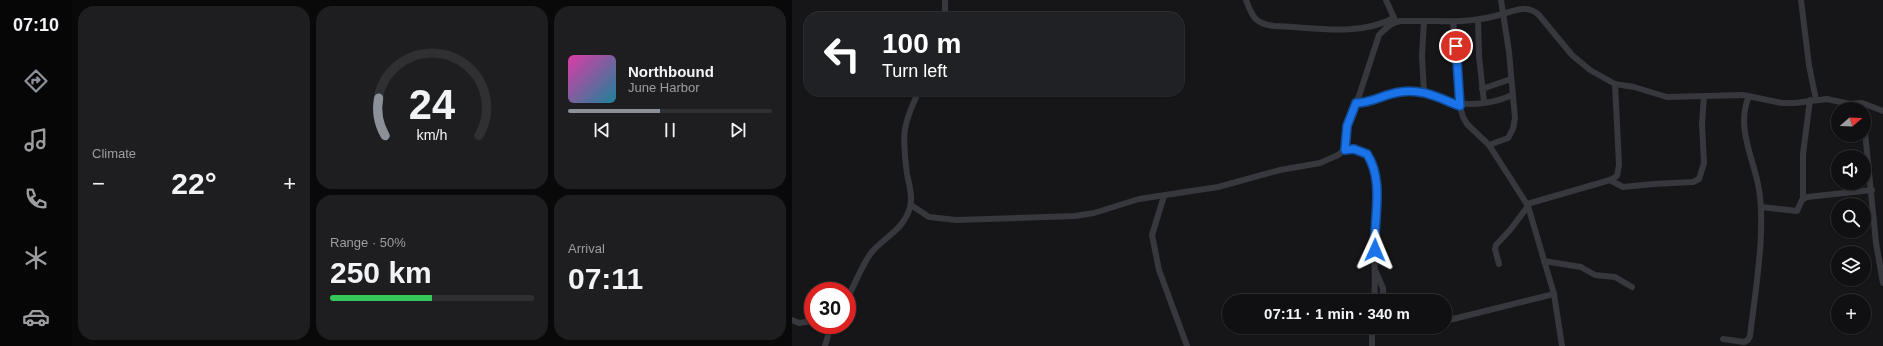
<!DOCTYPE html>
<meta charset="utf-8">
<style>
:root{--surface:#101012;--page:#1e1e20;--text:#f1f3f6;--muted:#9c9d9f;--line:#303032;--accent:#8c9099}
body{margin:0;font-family:Helvetica,sans-serif;background:var(--page);color:var(--text);height:100vh;display:flex;flex-direction:column;font-size:15px;white-space:nowrap}
*{box-sizing:border-box;margin:0}
p{font-size:13px;color:var(--muted)}
.icon{flex:none;width:22px;height:22px;fill:none;stroke:currentColor;stroke-width:2;stroke-linecap:round;stroke-linejoin:round}
.map{position:relative;flex:1;overflow:hidden}
.drawer{display:flex;flex-direction:column;gap:6px;padding:6px;background:#09090a;width:720px}
.drawer>*{flex:none}
.guide{position:absolute;left:12px;top:12px;width:380px;height:84px;border-radius:16px;box-shadow:0 1px 3px #0004,0 0 0 1px var(--line);background:#202124;color:#fff;overflow:hidden}
.needle{width:26px;rotate:71deg}
.fabs{position:absolute;left:1039px;top:102px;display:grid;gap:8px}
.fabs a{display:grid;place-items:center;width:40px;height:40px;border-radius:50%;background:var(--surface);box-shadow:0 1px 3px #0004,0 0 0 1px var(--line);font-size:20px}
.speed{position:absolute;left:12px;top:282px;display:flex;gap:8px;font-size:20px;font-weight:700;text-align:center}
.speed>*{display:grid;place-content:center;width:52px;height:52px;border-radius:50%;background:var(--surface);box-shadow:0 1px 3px #0004,0 0 0 1px var(--line);line-height:1}
.speed .limit{border:6px solid #d22;background:#fff;color:#111}
.pin{position:absolute;display:grid;place-items:center;width:34px;height:34px;color:#fff;margin:-17px;border:2px solid #fff;border-radius:50%;box-shadow:0 1px 4px #0007}
.me{position:absolute;width:44px;margin:-22px;rotate:1deg;stroke-linejoin:round;filter:drop-shadow(0 0 3px #0008)}
.turn{display:flex;align-items:center;gap:14px;height:84px;padding:0 12px;font-size:18px}
.turn .icon{width:52px;height:52px;stroke-width:2.5}
.turn b{display:block;font-size:28px;line-height:34px}
.big{font-size:30px;font-weight:800;line-height:1.1}
.drawer .tile{flex:1;display:flex;flex-direction:column;justify-content:center;gap:6px;min-width:0;padding:0 14px;border-radius:16px;background:var(--page)}
.drawer .dial{align-items:center;gap:0}
.dial svg{height:104px;overflow:visible;fill:none;stroke:var(--line);stroke-width:7;stroke-linecap:round;text-anchor:middle}
.dial text{fill:var(--text);stroke:none}
.song{display:flex;align-items:center;gap:12px}
.cover{width:48px;height:48px;border-radius:6px;background:linear-gradient(135deg,hsl(320 70% 55%),hsl(190 70% 35%))}
.played{height:4px;border-radius:2px;background:linear-gradient(90deg,var(--accent) 45%,var(--line) 45%)}
.keys{display:flex;justify-content:space-around;direction:ltr}
.heat{display:flex;justify-content:space-between;align-items:center;font-size:22px;direction:ltr}
.charge{height:6px;border-radius:3px;background:linear-gradient(90deg,#34c759 50%,var(--line) 0)}
.drawer .tiles{flex:1;display:grid;gap:6px;grid-template-columns:repeat(3,1fr)}
.tile:first-child{grid-row:span 2}
.trip{position:absolute;left:430px;top:294px;width:230px;height:40px;border-radius:20px;background:var(--surface);box-shadow:0 1px 3px #0004,0 0 0 1px var(--line);font-weight:800;line-height:40px;text-align:center}
main{display:flex;flex:1;min-height:0}
.dock{display:flex;flex-direction:column;width:72px;justify-content:space-around;align-items:center;background:#060607;color:var(--muted)}
.dock .icon{width:28px;height:28px}
.dock .on{color:var(--accent)}
.dock b{font-size:18px;color:var(--text)}
.map>svg:first-child{display:block}
.lines{fill:none;stroke-linecap:round;stroke-linejoin:round}
.minor{stroke:#37383d;stroke-width:6}
.route-casing{stroke:#114b97;stroke-width:10}
.route{stroke:#1a73e8;stroke-width:7}
</style>
<main>
<nav class="dock">
<b>07:10</b>
<svg class="icon on" aria-label="directions" viewBox="0 0 24 24"><path d="M12 3l9 9-9 9-9-9zM9 14v-3h6M13 9l2 2-2 2"/></svg>
<svg class="icon" aria-label="music" viewBox="0 0 24 24"><path d="M9 18V5l10-2v13"/><circle cx="6" cy="18" r="3"/><circle cx="16" cy="16" r="3"/></svg>
<svg class="icon" aria-label="phone" viewBox="0 0 24 24"><path d="M5 4h4l2 5-3 2q2 4 5 5l2-3 5 2v4C11 20 4 13 5 4z"/></svg>
<svg class="icon" aria-label="climate" viewBox="0 0 24 24"><path d="M12 3v18M4 7l16 10M4 17L20 7"/></svg>
<svg class="icon" aria-label="car" viewBox="0 0 24 24"><path d="M5 17H2v-5l4-1 3-4h7l3 4 3 1v5h-3M9 17h6M6 11h13"/><circle cx="7" cy="17" r="2"/><circle cx="17" cy="17" r="2"/></svg>
</nav>
<section class="drawer">
<div class="tiles">
<div class="tile"><p>Climate</p>
<div class="heat"><a>−</a><b class="big">22°</b><a>+</a></div>
</div>
<div class="tile dial"><svg viewBox="0 0 100 80">
<path d="M14 69A42 42 0 1 1 86 69"/>
<path d="M14 69A42 42 0 0 1 9 40" stroke="#8c9099"/>
<text x="50" y="56" font-size="32" font-weight="700">24</text>
<text x="50" y="72" font-size="11">km/h</text>
</svg></div>
<div class="tile">
<div class="song"><i class="cover"></i><div><b>Northbound</b><p>June Harbor</p></div></div>
<div class="played"></div>
<div class="keys"><svg class="icon" aria-label="previous" viewBox="0 0 24 24"><path d="M18 5L8 12l10 7zM5 5v14"/></svg><svg class="icon" aria-label="pause" viewBox="0 0 24 24"><path d="M8 5v14M16 5v14"/></svg><svg class="icon" aria-label="next" viewBox="0 0 24 24"><path d="M6 5l10 7-10 7zM19 5v14"/></svg></div>
</div>
<div class="tile"><p>Range · 50%</p><b class="big">250 km</b><div class="charge"></div></div>
<div class="tile"><p>Arrival</p><b class="big">07:11</b></div>
</div>
</section>
<div class="map">
<svg width="1091" height="346" viewBox="0 0 1091 346">
<rect width="100%" height="100%" fill="#161618"/>
<g class="lines">
<g class="minor">
<path d="M454 0C460 17 464 24 482 26 521 27 566 37 602 18"/>
<path d="M594 0 603 20"/>
<path d="M1009 0 1017 65 1024 100"/>
<path d="M153 17V0"/>
<path d="M686 20 687 56 692 102"/>
<path d="M632 21 630 56 632 92"/>
<path d="M661 22 666 69 667 103 671 117 675 124 697 145 736 206 762 294 770 346"/>
<path d="M690 89 719 79"/>
<path d="M563 103C580 103 592 94 608 92 630 88 649 99 668 106"/>
<path d="M667 103C683 106 705 102 720 95"/>
<path d="M1072 122 1084 243 1091 283"/>
<path d="M697 145 716 138 721 129 723 118 717 52 709 0"/>
<path d="M553 150C561 149 570 149 576 156 591 174 583 217 582 240 582 260 584 280 582 301"/>
<path d="M818 180 831 187 861 184 901 182 907 179 912 163 910 124 912 96"/>
<path d="M372 196 360 235 367 270 395 346"/>
<path d="M1011 199V154L1018 100"/>
<path d="M735 204 818 180 825 176 827 165 823 84"/>
<path d="M119 205 137 217 164 220 283 216 302 213 347 199 426 187 488 170 528 163 546 155 553 150 558 114 567 96 587 35C594 28 600 22 609 21 648 20 673 25 711 14 724 10 735 5 746 14L780 55 798 70 823 84 842 87 875 97 951 95 990 103H1003L1035 99 1058 104 1070 103 1091 111"/>
<path d="M969 207 1005 211 1010 200 1015 197 1080 190"/>
<path d="M752 261 789 267 803 275 823 277 840 287"/>
<path d="M707 264 703 249 704 245 718 230 736 206"/>
<path d="M584 272 591 288V301"/>
<path d="M55 299C63 284 69 267 79 253 92 237 112 230 118 207 121 197 117 184 115 174 110 135 110 126 127 91"/>
<path d="M0 320 7 323 21 321"/>
<path d="M653 321 762 294"/>
<path d="M931 339 952 342 956 340 958 336C963 292 975 227 966 184 960 155 944 126 957 96"/>
<path d="M33 346 39 325"/>
<path d="M580 346V327"/>
</g>
</g>
<g class="lines">
<g class="route-casing">
<path id="route" d="M583 250C581 219 593 182 575 154L562 149 553 150 555 126 564 103C580 103 592 94 608 92 630 88 649 99 668 106L664 46"/>
</g>
<use href="#route" class="route"/>
</g>
</svg>
<div class="fabs">
<a><svg class="needle" viewBox="-14 -14 28 28"><path d="M0-13l5 13h-10z" fill="#e53935"/><path d="M0 13l5-13h-10z" fill="#9c9d9f"/></svg></a>
<a><svg class="icon" aria-label="sound" viewBox="0 0 24 24"><path d="M4 9h4l5-4v14l-5-4H4zM17 9q2 3 0 6"/></svg></a>
<a><svg class="icon" aria-label="search" viewBox="0 0 24 24"><circle cx="10" cy="10" r="6"/><path d="M15 15l6 6"/></svg></a>
<a><svg class="icon" aria-label="layers" viewBox="0 0 24 24"><path d="M12 4l9 5-9 5-9-5zM3 14l9 5 9-5"/></svg></a>
<a>+</a>
</div>
<div class="speed"><div class="limit">30</div></div>
<div class="pin" style="left:664px;top:46px;background:#d93025"><svg class="icon" aria-label="arrive" viewBox="0 0 24 24"><path d="M6 21V4h12l-3 4 3 4H6"/></svg></div>
<svg class="me" style="left:583px;top:250px" viewBox="-20 -20 40 40"><path d="M0-17L14 15 0 8-14 15z" fill="#1a73e8" stroke="#fff" stroke-width="4"/></svg>
<div class="trip">07:11 · 1 min · 340 m</div>
<div class="guide">
<div class="turn"><svg class="icon" aria-label="left" viewBox="0 0 24 24"><path d="M17 20v-9H6M10 6l-5 5 5 5"/></svg><div><b>100 m</b>Turn left</div></div>
</div>
</div>
</main>
